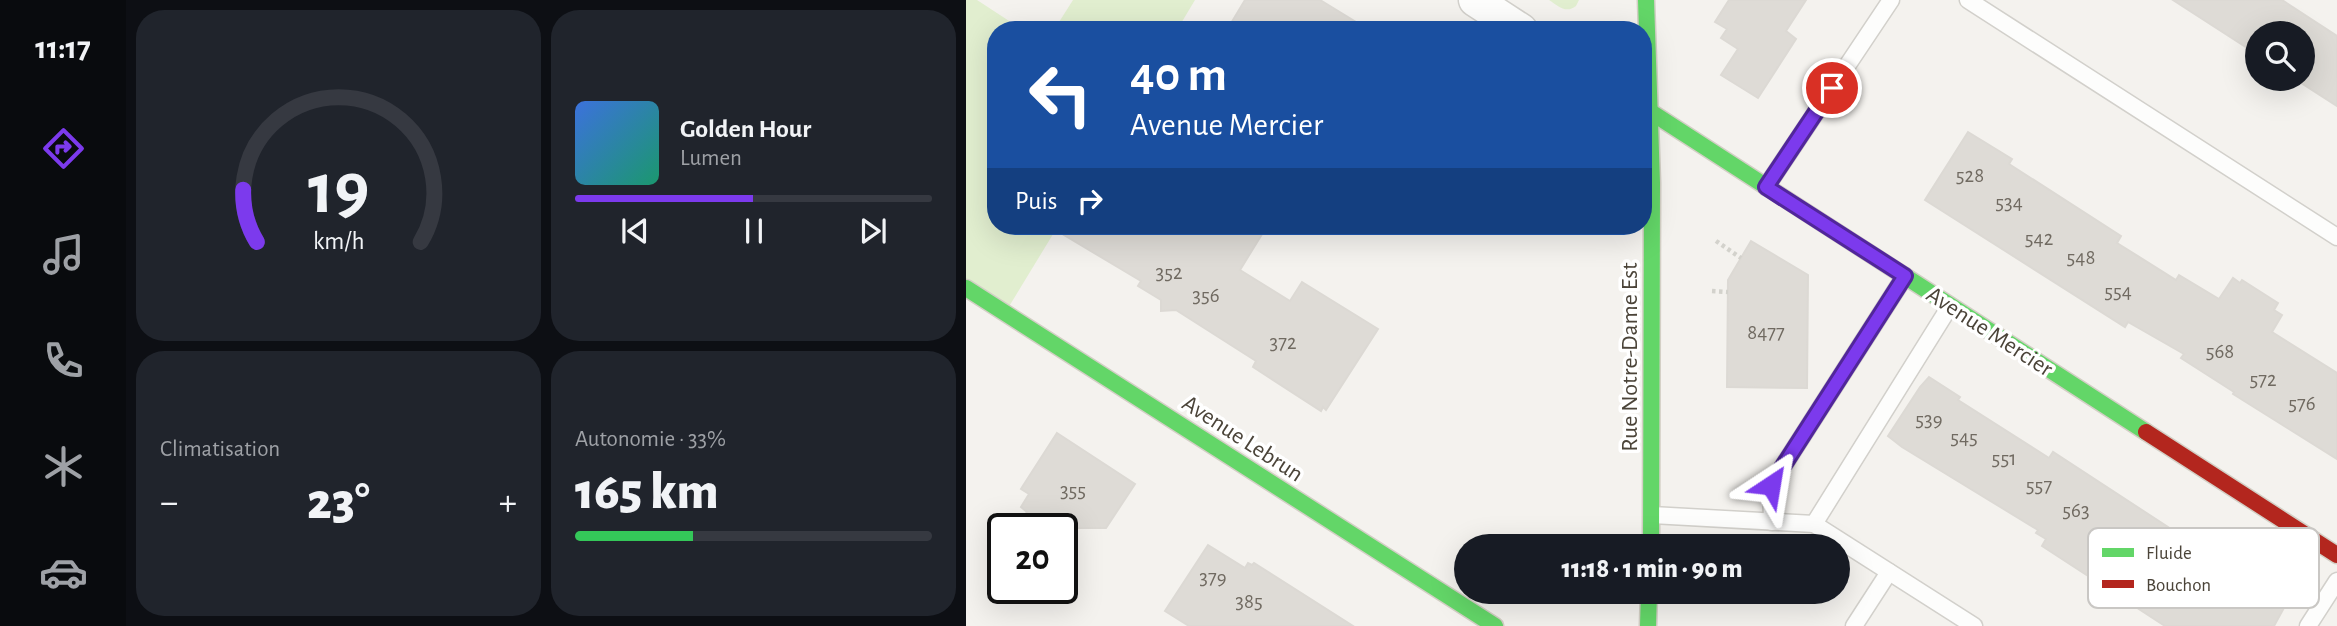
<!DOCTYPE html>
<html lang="fr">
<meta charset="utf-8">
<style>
:root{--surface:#171b24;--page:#20242c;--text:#f1f3f6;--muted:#9ea1a6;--line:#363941;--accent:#7c3aed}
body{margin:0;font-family:"Alegreya Sans",sans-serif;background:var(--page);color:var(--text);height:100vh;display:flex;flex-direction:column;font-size:26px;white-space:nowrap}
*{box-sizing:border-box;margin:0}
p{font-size:23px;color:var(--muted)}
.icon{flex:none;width:38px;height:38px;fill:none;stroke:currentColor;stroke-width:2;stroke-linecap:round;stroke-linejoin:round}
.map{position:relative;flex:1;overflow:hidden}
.sheet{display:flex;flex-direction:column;gap:10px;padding:10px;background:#0d0f14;width:840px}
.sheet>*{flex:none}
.top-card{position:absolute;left:21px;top:21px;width:665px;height:214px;border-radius:28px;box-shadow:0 7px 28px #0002;background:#1a4fa0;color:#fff;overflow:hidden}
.buttons{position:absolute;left:1279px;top:21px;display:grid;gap:14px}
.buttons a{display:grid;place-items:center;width:70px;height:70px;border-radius:50%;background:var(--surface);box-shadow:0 7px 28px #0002;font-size:35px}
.speed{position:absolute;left:21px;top:513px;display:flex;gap:14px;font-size:35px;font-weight:700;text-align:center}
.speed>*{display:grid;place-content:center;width:91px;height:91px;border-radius:50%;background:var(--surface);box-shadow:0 7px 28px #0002;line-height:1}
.speed .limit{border:4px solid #111;border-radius:10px;background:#fff;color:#111}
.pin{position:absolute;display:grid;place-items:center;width:60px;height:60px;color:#fff;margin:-30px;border:4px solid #fff;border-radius:50%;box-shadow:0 2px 7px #0007}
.me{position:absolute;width:77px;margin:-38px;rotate:33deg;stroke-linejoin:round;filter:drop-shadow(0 0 5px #0008)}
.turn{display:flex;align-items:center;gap:24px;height:147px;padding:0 28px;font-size:32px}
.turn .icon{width:91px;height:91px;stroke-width:2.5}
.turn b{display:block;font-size:49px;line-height:60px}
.then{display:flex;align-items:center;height:66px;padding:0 28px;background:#0003;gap:14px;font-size:26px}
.big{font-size:52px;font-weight:800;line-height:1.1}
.sheet .widget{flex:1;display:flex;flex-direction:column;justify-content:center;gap:10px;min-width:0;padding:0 24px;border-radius:28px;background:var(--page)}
.sheet .dial{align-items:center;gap:0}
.dial svg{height:182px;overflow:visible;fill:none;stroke:var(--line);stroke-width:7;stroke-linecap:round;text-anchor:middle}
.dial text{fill:var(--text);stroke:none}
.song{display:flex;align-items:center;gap:21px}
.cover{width:84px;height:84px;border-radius:10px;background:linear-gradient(135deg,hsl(220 70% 55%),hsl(160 70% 35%))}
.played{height:7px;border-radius:4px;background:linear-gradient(90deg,var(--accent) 50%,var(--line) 50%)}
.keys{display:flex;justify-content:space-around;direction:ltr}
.heat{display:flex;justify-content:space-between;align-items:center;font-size:38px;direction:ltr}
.charge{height:10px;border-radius:5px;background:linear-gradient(90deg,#34c759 33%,var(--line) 0)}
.sheet .tiles{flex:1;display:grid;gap:10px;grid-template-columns:repeat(2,1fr)}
.trip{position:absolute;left:488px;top:534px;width:396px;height:70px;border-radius:35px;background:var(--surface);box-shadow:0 7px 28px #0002;font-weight:800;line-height:70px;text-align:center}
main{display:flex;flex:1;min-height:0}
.menu{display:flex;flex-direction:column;width:126px;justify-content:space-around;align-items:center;background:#090b0e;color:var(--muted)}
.menu .icon{width:49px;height:49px}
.menu .current{color:var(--accent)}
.menu b{font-size:32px;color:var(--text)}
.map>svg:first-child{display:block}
.green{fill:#e1eecf}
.building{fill:#dedbd6;stroke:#dcd9d4;stroke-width:2}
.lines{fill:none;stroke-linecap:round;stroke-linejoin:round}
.lane-casing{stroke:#d2d0cb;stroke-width:19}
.street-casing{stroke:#d2d0cb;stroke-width:35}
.fast-casing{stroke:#d3cfc5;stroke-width:19}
.jam-casing{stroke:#d3cfc5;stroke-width:19}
.path{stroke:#d3d2cc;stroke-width:4.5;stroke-dasharray:3.5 3.5;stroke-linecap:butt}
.lane{stroke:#fdfdfc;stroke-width:16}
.street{stroke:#fdfdfc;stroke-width:32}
.fast{stroke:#63d668;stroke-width:16}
.jam{stroke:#b3261e;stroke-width:16}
.route-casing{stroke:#51269a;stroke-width:18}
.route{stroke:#7c3aed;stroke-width:12}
.labels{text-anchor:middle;stroke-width:7;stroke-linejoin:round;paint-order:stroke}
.number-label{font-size:21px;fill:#706a61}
.street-label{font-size:24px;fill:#4b4439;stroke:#fff}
.key{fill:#fff;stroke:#c9c7c4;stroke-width:2}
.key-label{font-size:19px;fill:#4b4439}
</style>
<main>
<nav class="menu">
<b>11:17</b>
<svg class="icon current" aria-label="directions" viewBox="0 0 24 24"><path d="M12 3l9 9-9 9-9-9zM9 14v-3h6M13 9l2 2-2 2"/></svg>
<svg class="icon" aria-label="music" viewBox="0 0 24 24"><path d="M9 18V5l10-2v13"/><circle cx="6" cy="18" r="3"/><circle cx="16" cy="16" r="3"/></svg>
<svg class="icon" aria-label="phone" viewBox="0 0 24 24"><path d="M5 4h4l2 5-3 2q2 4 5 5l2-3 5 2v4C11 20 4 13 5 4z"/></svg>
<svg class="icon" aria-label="climate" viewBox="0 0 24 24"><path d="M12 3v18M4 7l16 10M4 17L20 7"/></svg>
<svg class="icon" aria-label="car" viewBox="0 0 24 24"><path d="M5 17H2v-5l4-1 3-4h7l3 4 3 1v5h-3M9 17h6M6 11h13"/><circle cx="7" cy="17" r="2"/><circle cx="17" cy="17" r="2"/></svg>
</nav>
<section class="sheet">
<div class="tiles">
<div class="widget dial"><svg viewBox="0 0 100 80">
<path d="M14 69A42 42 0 1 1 86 69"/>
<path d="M14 69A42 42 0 0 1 8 46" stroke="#7c3aed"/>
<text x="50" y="56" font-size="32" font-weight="700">19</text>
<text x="50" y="72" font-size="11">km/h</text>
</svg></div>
<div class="widget">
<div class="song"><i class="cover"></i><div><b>Golden Hour</b><p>Lumen</p></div></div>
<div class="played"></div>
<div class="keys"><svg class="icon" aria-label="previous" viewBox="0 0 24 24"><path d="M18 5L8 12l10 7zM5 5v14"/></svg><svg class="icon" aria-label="pause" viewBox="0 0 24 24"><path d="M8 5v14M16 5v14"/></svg><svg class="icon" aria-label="next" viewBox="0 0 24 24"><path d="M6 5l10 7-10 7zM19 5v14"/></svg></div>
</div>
<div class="widget"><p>Climatisation</p>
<div class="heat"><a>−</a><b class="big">23°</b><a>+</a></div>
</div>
<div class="widget"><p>Autonomie · 33%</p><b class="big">165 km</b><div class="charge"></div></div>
</div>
</section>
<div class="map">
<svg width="1371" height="626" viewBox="0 0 1371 626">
<rect width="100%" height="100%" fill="#f4f2ee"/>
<g class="green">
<path d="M0 0H11L57 30H30V226H92L39 313 0 288Z"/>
<path d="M107 0H229L211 30H88Z"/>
<path d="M583 0H613L610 6C600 14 592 6 583 0Z"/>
</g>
<g class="building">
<path d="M279 0H354L403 30H261Z"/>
<path d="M763 0H840L820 31 830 39 792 98 755 75 772 49 755 38 761 29 749 22Z"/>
<path d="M1207 0H1316L1371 36V106L1329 79H1337V33H1292V55Z"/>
<path d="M1002 132 1046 159 1043 164 1155 236 1151 243 1210 280 1213 275 1253 299 1267 278 1274 283 1276 280 1312 303 1308 310 1316 315 1306 332 1371 373V459L1267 394 1268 392 1215 358 1218 354 1162 322 1159 327 959 200Z"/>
<path d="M83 226H301L274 270 324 301 336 282 412 329 360 410 357 407 355 411 287 367 290 361 210 310 195 311V300L172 286 175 281Z"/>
<path d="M785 241 842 275 841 388 761 387 762 280Z"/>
<path d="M963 377 994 397 992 400 1083 458 1087 452 1320 604 1308 626H1199L1076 546 1080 539 1070 533 1072 530 936 447 922 436 954 387Z"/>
<path d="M91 433 169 484 140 528H50L61 512 55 507 63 494 55 489Z"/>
<path d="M242 545 279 568 282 563 286 565 288 563 387 626H223L199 611Z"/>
</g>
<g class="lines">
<g class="lane-casing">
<g id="lane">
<path d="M1002 0 1371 237"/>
<path d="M800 187 925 0"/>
<path d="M984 306 848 524 1008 626"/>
<path d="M686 515 848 524"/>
<path d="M806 522 805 485 939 276"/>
<path d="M888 626 923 572"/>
<path d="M1342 626 1371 581"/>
</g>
</g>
<g class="street-casing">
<path id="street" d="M509 0 555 30"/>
</g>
<g class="fast-casing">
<g id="fast">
<path d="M680 0 686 183 685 546"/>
<path d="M677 107 1180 432"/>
<path d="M0 288 529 626"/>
<path d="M682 626 683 592"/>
</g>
</g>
<g class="jam-casing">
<path id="jam" d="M1180 432 1371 555"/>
</g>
<g class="path">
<path d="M750 241 775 258"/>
<path d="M746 291 762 292"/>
</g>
<use href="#lane" class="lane"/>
<use href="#street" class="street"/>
<use href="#fast" class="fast"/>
<use href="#jam" class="jam"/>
</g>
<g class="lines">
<g class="route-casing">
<path id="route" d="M805 485 939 276 800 187 866 88"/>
</g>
<use href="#route" class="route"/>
</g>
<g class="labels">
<g class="number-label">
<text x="1004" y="182">528</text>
<text x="1043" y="209">534</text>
<text x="1073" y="245">542</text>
<text x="1115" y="264">548</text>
<text x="203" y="279">352</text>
<text x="1152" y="298">554</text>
<text x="240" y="302">356</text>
<text x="800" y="339">8477</text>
<text x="317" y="349">372</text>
<text x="1254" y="358">568</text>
<text x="1297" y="386">572</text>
<text x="1336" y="410">576</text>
<text x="963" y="426">539</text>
<text x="998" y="444">545</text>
<text x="1038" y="465">551</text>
<text x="1073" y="492">557</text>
<text x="107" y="497">355</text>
<text x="1110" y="517">563</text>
<text x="247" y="584">379</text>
<text x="283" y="608">385</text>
</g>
<g class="street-label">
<text transform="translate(1024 331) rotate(33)" y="8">Avenue Mercier</text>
<text transform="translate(663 357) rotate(-90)" y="8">Rue Notre-Dame Est</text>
<text transform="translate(277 438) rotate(33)" y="8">Avenue Lebrun</text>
</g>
</g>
<rect x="1122" y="528" width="231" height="80" rx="10" class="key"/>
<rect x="1136" y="548" width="32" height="9" fill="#63d668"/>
<rect x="1136" y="580" width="32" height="8" fill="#b3261e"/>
<g class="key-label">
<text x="1180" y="559">Fluide</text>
<text x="1180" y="591">Bouchon</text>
</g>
</svg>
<div class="buttons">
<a><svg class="icon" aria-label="search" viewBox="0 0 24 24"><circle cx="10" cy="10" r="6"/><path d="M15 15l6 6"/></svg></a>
</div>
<div class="speed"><div class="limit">20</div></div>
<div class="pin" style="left:866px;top:88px;background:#d93025"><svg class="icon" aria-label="arrive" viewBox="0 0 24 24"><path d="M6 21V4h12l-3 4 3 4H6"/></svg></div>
<svg class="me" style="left:805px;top:485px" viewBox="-20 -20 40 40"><path d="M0-17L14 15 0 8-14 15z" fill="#7c3aed" stroke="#fff" stroke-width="4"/></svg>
<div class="trip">11:18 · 1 min · 90 m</div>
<div class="top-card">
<div class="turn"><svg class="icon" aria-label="left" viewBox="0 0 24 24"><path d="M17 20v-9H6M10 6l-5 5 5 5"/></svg><div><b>40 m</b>Avenue Mercier</div></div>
<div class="then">Puis<svg class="icon" aria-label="right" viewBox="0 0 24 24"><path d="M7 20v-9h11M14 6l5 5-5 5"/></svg></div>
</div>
</div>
</main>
